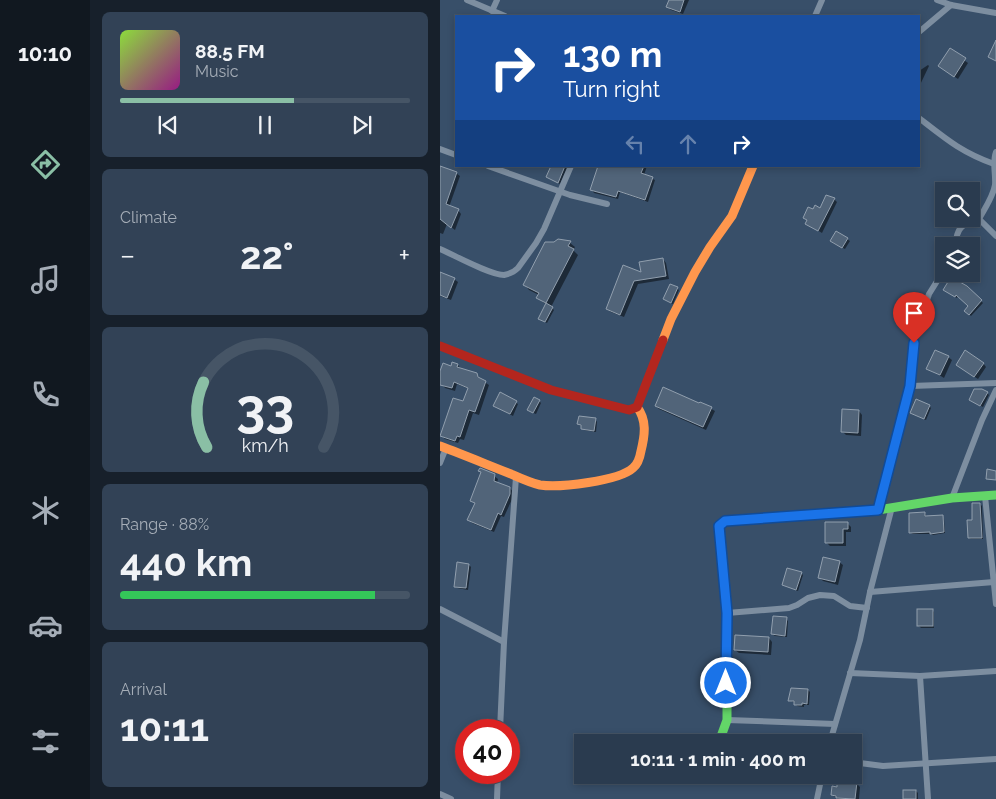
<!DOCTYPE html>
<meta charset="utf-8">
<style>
:root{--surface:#2a3b4f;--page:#324256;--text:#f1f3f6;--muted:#a5adb7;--line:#465566;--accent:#8abfa5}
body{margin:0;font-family:Raleway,sans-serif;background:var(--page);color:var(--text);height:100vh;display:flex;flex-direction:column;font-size:19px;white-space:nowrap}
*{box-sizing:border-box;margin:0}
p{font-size:16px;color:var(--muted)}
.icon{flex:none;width:28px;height:28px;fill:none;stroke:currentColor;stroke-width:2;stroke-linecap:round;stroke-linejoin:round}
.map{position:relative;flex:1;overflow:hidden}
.panel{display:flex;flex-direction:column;gap:12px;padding:12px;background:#17202b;width:350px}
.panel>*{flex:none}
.hud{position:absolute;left:15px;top:15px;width:465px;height:152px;border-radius:0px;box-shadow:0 2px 8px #0003,0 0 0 1px var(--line);background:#1a4fa0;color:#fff;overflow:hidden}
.tools{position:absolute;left:495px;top:182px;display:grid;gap:10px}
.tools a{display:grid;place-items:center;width:45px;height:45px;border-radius:0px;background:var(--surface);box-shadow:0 2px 8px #0003,0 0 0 1px var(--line);font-size:25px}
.speed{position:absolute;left:15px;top:719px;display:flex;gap:10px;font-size:25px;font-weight:700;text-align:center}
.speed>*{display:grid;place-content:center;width:65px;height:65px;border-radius:50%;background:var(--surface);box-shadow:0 2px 8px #0003,0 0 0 1px var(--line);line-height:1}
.speed .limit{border:8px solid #d22;background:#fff;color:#111}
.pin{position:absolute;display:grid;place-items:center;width:42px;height:42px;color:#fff;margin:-51px -21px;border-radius:50% 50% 50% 0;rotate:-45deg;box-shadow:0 0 5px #0007}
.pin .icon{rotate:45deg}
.me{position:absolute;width:55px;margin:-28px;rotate:0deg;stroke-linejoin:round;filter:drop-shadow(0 0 4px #0008)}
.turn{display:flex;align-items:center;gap:18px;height:105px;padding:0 25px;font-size:22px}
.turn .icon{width:65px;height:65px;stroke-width:2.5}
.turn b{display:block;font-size:35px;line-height:42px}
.lanes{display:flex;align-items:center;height:48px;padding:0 25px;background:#0003;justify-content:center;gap:25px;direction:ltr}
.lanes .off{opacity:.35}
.big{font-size:38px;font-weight:700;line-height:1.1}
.panel .widget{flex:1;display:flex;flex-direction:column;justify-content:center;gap:8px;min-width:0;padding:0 18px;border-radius:8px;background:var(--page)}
.panel .dial{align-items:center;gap:0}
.dial svg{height:130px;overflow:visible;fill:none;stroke:var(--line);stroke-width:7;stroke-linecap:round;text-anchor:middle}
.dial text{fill:var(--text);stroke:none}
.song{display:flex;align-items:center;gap:15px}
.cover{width:60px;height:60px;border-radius:8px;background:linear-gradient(135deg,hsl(90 70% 55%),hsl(310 70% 35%))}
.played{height:5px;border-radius:2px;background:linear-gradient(90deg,var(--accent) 60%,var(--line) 60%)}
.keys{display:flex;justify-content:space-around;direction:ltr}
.heat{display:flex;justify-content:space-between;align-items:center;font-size:28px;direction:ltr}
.charge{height:8px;border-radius:4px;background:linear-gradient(90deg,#34c759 88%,var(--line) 0)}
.trip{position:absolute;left:134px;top:734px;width:288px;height:50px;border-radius:0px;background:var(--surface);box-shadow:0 2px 8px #0003,0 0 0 1px var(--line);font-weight:700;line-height:50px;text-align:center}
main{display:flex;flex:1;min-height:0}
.menu{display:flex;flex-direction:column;width:90px;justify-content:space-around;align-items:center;background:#111820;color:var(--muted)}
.menu .icon{width:35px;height:35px}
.menu .current{color:var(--accent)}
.menu b{font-size:22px;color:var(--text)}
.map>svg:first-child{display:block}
.shadow{fill:#0007}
.building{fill:#516479;stroke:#919fae}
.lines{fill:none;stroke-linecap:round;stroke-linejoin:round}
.street{stroke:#7d8ea0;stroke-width:6}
.fast{stroke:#63d668;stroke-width:9}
.slow{stroke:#ff974d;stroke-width:9}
.jam{stroke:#b3261e;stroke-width:9}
.route-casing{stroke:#114b97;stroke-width:12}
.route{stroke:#1a73e8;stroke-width:9}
</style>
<main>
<nav class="menu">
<b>10:10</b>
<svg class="icon current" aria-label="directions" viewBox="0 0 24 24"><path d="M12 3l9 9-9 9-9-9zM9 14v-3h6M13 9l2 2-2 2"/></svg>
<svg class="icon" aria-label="music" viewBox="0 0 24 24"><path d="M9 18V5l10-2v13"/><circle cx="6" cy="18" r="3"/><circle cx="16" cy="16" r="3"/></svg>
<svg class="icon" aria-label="phone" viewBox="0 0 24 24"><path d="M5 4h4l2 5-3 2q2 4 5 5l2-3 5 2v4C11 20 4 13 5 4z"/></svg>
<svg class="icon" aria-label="climate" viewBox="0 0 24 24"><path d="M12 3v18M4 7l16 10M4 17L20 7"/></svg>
<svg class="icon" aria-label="car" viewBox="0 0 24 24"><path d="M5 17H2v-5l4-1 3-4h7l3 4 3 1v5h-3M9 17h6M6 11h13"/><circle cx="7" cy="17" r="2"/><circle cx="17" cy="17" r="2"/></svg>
<svg class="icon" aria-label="filters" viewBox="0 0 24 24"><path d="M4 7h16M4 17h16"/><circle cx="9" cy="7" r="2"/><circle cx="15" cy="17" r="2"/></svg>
</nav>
<section class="panel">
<div class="widget">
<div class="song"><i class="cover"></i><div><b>88.5 FM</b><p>Music</p></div></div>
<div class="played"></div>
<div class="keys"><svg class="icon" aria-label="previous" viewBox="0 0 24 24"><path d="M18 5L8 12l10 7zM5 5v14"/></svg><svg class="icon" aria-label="pause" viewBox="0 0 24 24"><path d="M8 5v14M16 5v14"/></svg><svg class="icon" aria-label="next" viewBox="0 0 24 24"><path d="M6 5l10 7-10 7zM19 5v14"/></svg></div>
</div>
<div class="widget"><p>Climate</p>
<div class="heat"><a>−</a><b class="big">22°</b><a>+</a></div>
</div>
<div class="widget dial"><svg viewBox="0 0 100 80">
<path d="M14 69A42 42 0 1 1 86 69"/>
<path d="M14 69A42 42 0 0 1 12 29" stroke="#8abfa5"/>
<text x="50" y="56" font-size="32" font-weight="700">33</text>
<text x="50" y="72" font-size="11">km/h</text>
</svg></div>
<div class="widget"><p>Range · 88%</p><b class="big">440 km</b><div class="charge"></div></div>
<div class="widget"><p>Arrival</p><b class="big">10:11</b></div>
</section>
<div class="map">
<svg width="556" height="799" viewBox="0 0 556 799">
<rect width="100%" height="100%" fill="#384f69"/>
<g class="shadow">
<path d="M230 0H249L243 14 231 10 227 6Z"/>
<path d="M510 50 528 63 518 79 503 69Z"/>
<path d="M488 65 489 66 479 87V71Z"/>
<path d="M115 166H128L120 184 108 177Z"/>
<path d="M160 166H207L204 175 215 180 208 202 180 192 178 199 154 193 152 190Z"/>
<path d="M0 167 16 173 20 176 9 207 18 210 21 214 15 230 7 224 3 234 0 233Z"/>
<path d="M394 199 397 202 382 233 366 223 368 221 364 218 374 211 381 210Z"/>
<path d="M396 232 410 241 405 249 393 243Z"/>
<path d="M118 240 130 243 135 247 133 250 138 255 111 307 114 310 107 323 102 320 107 305 98 298 99 295 89 290 85 285 114 243Z"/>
<path d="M223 259 226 263 229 279 198 284 184 317 171 312 167 309 184 267 203 274Z"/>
<path d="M0 273 14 279 18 282 11 300 0 296Z"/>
<path d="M231 285 239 290 233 304 227 301Z"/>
<path d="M526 287 543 303 531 316 526 311 530 306 518 296 517 298 507 292Z"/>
<path d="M508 357 512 360 504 378 488 368Z"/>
<path d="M543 363 546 367 538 379 521 368Z"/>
<path d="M18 365 21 369 37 374 40 379 49 385 39 415 33 413 24 440 20 439 18 443 5 439 2 436 24 403 29 389 17 384 15 391 5 388 0 381V375Z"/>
<path d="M547 393 549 395 543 407 532 401Z"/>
<path d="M61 394 78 404 73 416 57 407Z"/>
<path d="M99 401 101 403 96 414 91 412Z"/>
<path d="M261 403 275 411 266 430 219 409 216 406 260 405Z"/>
<path d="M489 406 491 408 486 420 471 413Z"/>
<path d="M419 411 422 415 421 436 406 435 402 431Z"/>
<path d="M155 419 157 422 156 432 144 430 139 424Z"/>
<path d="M40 471 54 476 58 479 57 483 70 488 73 492V497L64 517 61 516 54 532 32 523 29 519 36 504 31 500 42 473Z"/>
<path d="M540 504 542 506 543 539H531L529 538 533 521Z"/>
<path d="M485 513 487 517H502L504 519 505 533 493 535 491 534H473L471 533Z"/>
<path d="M407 523 411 527V532H406V546H390L386 542Z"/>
<path d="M399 562 403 565 398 585 383 581 379 577Z"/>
<path d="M29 565 31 567 28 590 17 588 15 586Z"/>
<path d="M361 573 363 575 358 591 343 585Z"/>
<path d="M492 610 494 612V628H481L479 626Z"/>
<path d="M346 619 348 621 347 637 335 636 332 634Z"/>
<path d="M329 638 332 642 331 655 299 653 295 650Z"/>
<path d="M368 690 370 692 369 705H364V707L357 706 355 703 350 700Z"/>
<path d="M414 781 420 787 419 799H398L392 795 398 788Z"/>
<path d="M476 791 478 793V799H465Z"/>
</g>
<g class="building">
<path d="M229 0H244L240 12 226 7Z"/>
<path d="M556 40V61L548 57Z"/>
<path d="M510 48 526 58 514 77 498 66Z"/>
<path d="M0 166 17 172 6 204 19 209 11 228 0 219Z"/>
<path d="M111 166H125L118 183 106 177Z"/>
<path d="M158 166H204L201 173 213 177 205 200 178 191 176 197 150 190Z"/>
<path d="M386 195 395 198 378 231 365 224 367 220 363 218 368 207 373 209 375 205 380 208Z"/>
<path d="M396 231 408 238 402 248 390 241Z"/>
<path d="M118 239 131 241 128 246 134 249 106 303 96 298 99 293 83 285 105 242H114Z"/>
<path d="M223 258 226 276 194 281 180 315 166 309 183 265 201 272 199 262Z"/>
<path d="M0 272 15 278 7 298 0 295Z"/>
<path d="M511 277 527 286 542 300 529 315 524 311 528 306 516 295 515 297 503 290Z"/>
<path d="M230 284 238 287 231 303 223 299Z"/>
<path d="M106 303 113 307 105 322 98 319Z"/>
<path d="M495 350 509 356 500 375 486 369Z"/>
<path d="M525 350 544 363 534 377 516 365Z"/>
<path d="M12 362 18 364 17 367 37 373 38 377 46 381 35 412 29 410 20 437 17 436 15 441 0 436 13 398 23 401 28 388 14 382 12 388 0 385V371L3 363 11 366Z"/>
<path d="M223 387 259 403 260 402 272 407 263 427 215 406Z"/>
<path d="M534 389H542L548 392 540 406 529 400Z"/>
<path d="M60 392 77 401 70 414 53 406Z"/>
<path d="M94 397 100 400 93 413 87 410Z"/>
<path d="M476 399 490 405 484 419 470 413Z"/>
<path d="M402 409 419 410 418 433 401 432Z"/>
<path d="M139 416 156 418 154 431 141 429V425L137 424Z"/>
<path d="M40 468 55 474 54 481 70 487V494L61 515 58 513 51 530 27 520 35 503 30 501 41 472 38 471Z"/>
<path d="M547 469 556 471V480L546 479Z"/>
<path d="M532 503H540L542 538H528L527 520H532Z"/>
<path d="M485 512V516L503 515 504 532 490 534V532L469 533V513Z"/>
<path d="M385 522H408V529H403V543H385Z"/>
<path d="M383 557 400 561 395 582 378 578Z"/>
<path d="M17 562 29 564 26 588 14 587Z"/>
<path d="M347 568 362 572 356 590 342 585Z"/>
<rect x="477" y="609" width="16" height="17"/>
<path d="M333 616 347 617 345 636 331 634Z"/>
<path d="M295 635 329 637 328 652 294 650Z"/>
<path d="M351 688 368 689 367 704 362 703V705H354V701H348Z"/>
<path d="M402 778 415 779V782H417L415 799 396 798V796L391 795 392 786 397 787V780L402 781Z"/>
<rect x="463" y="790" width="13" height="9"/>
</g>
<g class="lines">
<g class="street">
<path d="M27 0 65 16"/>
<path d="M497 0 511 5 556 13"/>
<path d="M52 11 57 0"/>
<path d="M375 16 382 0"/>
<path d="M479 32 511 5"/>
<path d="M479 118C506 139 521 152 554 164"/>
<path d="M0 149 16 155"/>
<path d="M48 166 130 195 167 204"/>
<path d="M539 219 556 236"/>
<path d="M515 246C517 227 521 225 539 219 545 208 553 197 555 185 556 174 552 163 556 152"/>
<path d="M0 249C14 255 50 275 64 275 69 274 74 272 78 268L96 243 104 229 131 166"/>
<path d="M471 386 556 383"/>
<path d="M0 463 6 448"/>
<path d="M545 496 556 604"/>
<path d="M512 498 542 420 556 390"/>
<path d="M438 510 471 386 473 343 489 294 504 270"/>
<path d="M430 592 554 582"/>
<path d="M0 609 64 642"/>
<path d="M287 613 349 608 357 605 368 598 380 595 394 596 410 606 427 608"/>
<path d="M410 673 480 676 556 671"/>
<path d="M480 676 488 799"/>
<path d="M287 720 395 724"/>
<path d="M60 730 64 642 76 477"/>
<path d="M390 742 420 640 430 592 452 507"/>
<path d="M412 762 443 766 556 759"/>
<path d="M0 794 11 799"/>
<path d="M57 799 58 772"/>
<path d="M377 799 382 775"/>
</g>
<path class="fast" d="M279 742 287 720V613L279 526 285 521 438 510 512 498 556 495"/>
<g class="slow">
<path d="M223 340 231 319 255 272 270 247 292 216 313 166"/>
<path d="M0 446C24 455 48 465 71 474 80 478 91 483 100 485 119 488 179 481 193 468 198 464 200 457 201 451 205 435 207 420 197 407"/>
</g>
<path class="jam" d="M0 346 111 390 189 410 197 407 223 340"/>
</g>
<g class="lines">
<g class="route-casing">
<path id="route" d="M286 683 287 613 279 526 285 521 438 510 470 386 474 343"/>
</g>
<use href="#route" class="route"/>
</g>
</svg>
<div class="tools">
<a><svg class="icon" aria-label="search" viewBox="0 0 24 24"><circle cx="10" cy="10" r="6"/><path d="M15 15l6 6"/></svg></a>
<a><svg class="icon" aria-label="layers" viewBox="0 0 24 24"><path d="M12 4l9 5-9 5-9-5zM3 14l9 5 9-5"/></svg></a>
</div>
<div class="speed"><div class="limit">40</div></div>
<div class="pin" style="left:474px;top:343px;background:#d93025"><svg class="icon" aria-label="arrive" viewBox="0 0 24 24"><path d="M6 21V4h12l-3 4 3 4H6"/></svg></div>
<svg class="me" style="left:286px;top:683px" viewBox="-20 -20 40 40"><circle r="17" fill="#1a73e8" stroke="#fff" stroke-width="3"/><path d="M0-11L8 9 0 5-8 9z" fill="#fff"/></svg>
<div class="trip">10:11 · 1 min · 400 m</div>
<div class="hud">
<div class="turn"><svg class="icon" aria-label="right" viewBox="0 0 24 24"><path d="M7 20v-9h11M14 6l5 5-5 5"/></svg><div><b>130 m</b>Turn right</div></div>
<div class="lanes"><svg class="icon off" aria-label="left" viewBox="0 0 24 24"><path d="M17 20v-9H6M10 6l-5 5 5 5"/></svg><svg class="icon off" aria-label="ahead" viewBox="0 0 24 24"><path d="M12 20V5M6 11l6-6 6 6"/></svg><svg class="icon" aria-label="right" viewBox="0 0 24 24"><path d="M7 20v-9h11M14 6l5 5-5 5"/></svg></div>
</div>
</div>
</main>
